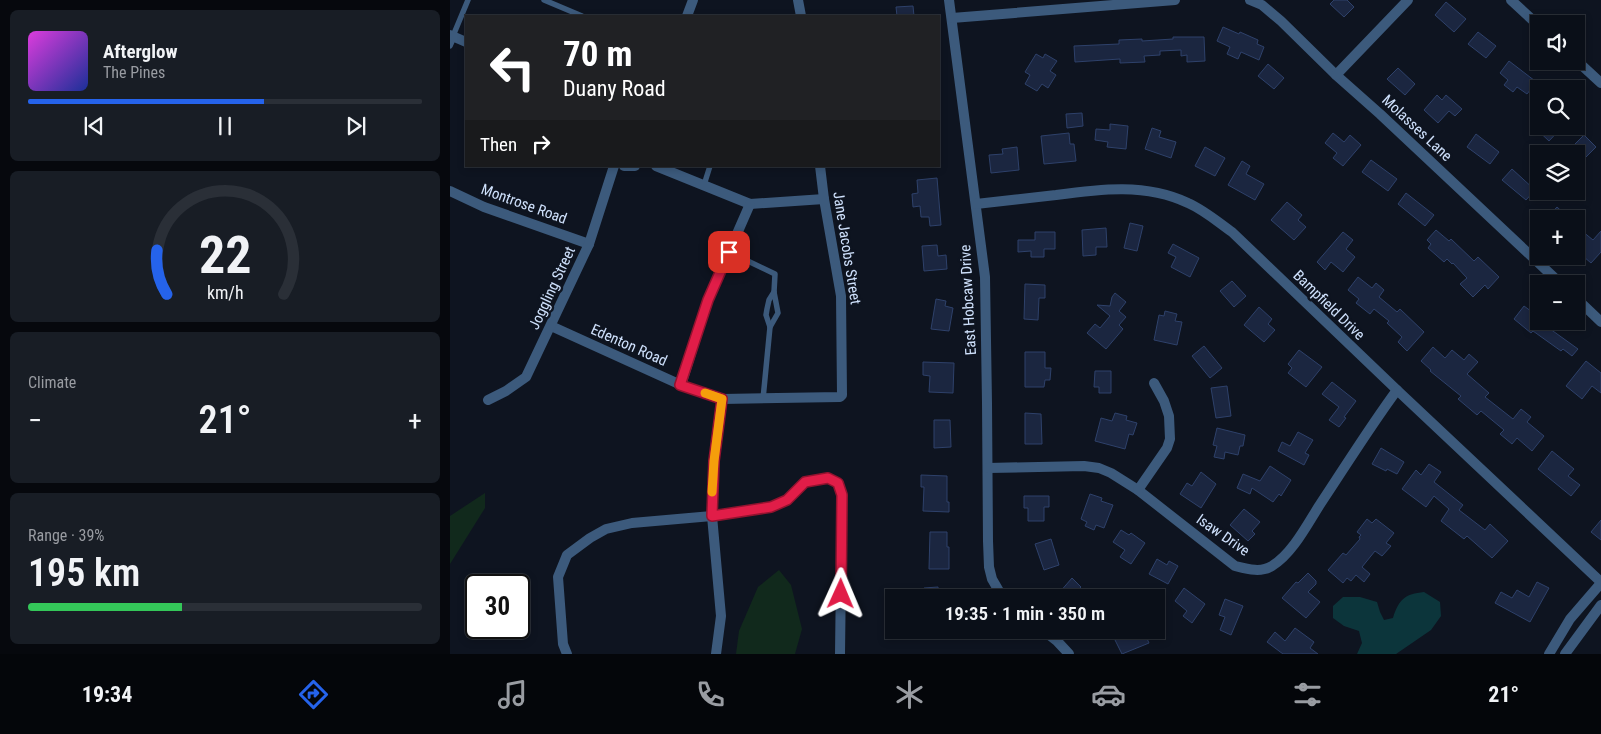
<!DOCTYPE html>
<meta charset="utf-8">
<style>
:root{--surface:#0a0f18;--page:#181d25;--text:#f1f3f6;--muted:#999ca2;--line:#2a2f37;--accent:#2563eb}
body{margin:0;font-family:"Roboto Condensed",sans-serif;background:var(--page);color:var(--text);height:100vh;display:flex;flex-direction:column;font-size:19px;white-space:nowrap}
*{box-sizing:border-box;margin:0}
p{font-size:16px;color:var(--muted)}
.icon{flex:none;width:28px;height:28px;fill:none;stroke:currentColor;stroke-width:2;stroke-linecap:round;stroke-linejoin:round}
.map{position:relative;flex:1;overflow:hidden}
.drawer{display:flex;flex-direction:column;gap:10px;padding:10px;background:#06080d;width:450px}
.drawer>*{flex:none}
.banner{position:absolute;left:15px;top:15px;width:475px;height:152px;border-radius:0px;box-shadow:0 2px 8px #0003,0 0 0 1px var(--line);background:#202124;color:#fff;overflow:hidden}
.tools{position:absolute;left:1080px;top:15px;display:grid;gap:10px}
.tools a{display:grid;place-items:center;width:55px;height:55px;border-radius:0px;background:var(--surface);box-shadow:0 2px 8px #0003,0 0 0 1px var(--line);font-size:25px}
.speed{position:absolute;left:15px;top:574px;display:flex;gap:10px;font-size:25px;font-weight:700;text-align:center}
.speed>*{display:grid;place-content:center;width:65px;height:65px;border-radius:50%;background:var(--surface);box-shadow:0 2px 8px #0003,0 0 0 1px var(--line);line-height:1}
.speed .limit{border:2px solid #111;border-radius:8px;background:#fff;color:#111}
.pin{position:absolute;display:grid;place-items:center;width:42px;height:42px;color:#fff;margin:-21px;border-radius:10px;box-shadow:0 2px 8px #0006}
.me{position:absolute;width:55px;margin:-28px;rotate:1deg;stroke-linejoin:round;filter:drop-shadow(0 0 4px #0008)}
.turn{display:flex;align-items:center;gap:18px;height:105px;padding:0 15px;font-size:22px}
.turn .icon{width:65px;height:65px;stroke-width:2.5}
.turn b{display:block;font-size:35px;line-height:42px}
.then{display:flex;align-items:center;height:48px;padding:0 15px;background:#0003;gap:10px;font-size:19px}
.big{font-size:38px;font-weight:600;line-height:1.1}
.drawer .card{flex:1;display:flex;flex-direction:column;justify-content:center;gap:8px;min-width:0;padding:0 18px;border-radius:8px;background:var(--page)}
.drawer .dial{align-items:center;gap:0}
.dial svg{height:130px;overflow:visible;fill:none;stroke:var(--line);stroke-width:7;stroke-linecap:round;text-anchor:middle}
.dial text{fill:var(--text);stroke:none}
.song{display:flex;align-items:center;gap:15px}
.cover{width:60px;height:60px;border-radius:8px;background:linear-gradient(135deg,hsl(300 70% 55%),hsl(230 70% 35%))}
.played{height:5px;border-radius:2px;background:linear-gradient(90deg,var(--accent) 60%,var(--line) 60%)}
.keys{display:flex;justify-content:space-around;direction:ltr}
.heat{display:flex;justify-content:space-between;align-items:center;font-size:28px;direction:ltr}
.charge{height:8px;border-radius:4px;background:linear-gradient(90deg,#34c759 39%,var(--line) 0)}
.trip{position:absolute;left:435px;top:589px;width:280px;height:50px;border-radius:0px;background:var(--surface);box-shadow:0 2px 8px #0003,0 0 0 1px var(--line);font-weight:600;line-height:50px;text-align:center}
.menu{display:flex;height:80px;justify-content:space-around;align-items:center;background:#04060a;color:var(--muted)}
.menu .icon{width:35px;height:35px}
.menu .active{color:var(--accent)}
.menu b{font-size:22px;color:var(--text)}
main{display:flex;flex:1;min-height:0}
.map>svg:first-child{display:block}
.green{fill:#11291c}
.water{fill:#0c353b}
.building{fill:#1b2640;stroke:#2e416a}
.lines{fill:none;stroke-linecap:round;stroke-linejoin:round}
.service{stroke:#3c5a7c;stroke-width:5.5}
.minor{stroke:#3c5a7c;stroke-width:10}
.route-casing{stroke:#92132f;stroke-width:12}
.route{stroke:#e11d48;stroke-width:9}
.slow{stroke:#f59e0b;stroke-width:9}
.labels{text-anchor:middle;stroke-width:5;stroke-linejoin:round;paint-order:stroke}
.street-label{font-size:15px;fill:#cfe1fc;stroke:#0e1420}
</style>
<main>
<section class="drawer">
<div class="card">
<div class="song"><i class="cover"></i><div><b>Afterglow</b><p>The Pines</p></div></div>
<div class="played"></div>
<div class="keys"><svg class="icon" aria-label="previous" viewBox="0 0 24 24"><path d="M18 5L8 12l10 7zM5 5v14"/></svg><svg class="icon" aria-label="pause" viewBox="0 0 24 24"><path d="M8 5v14M16 5v14"/></svg><svg class="icon" aria-label="next" viewBox="0 0 24 24"><path d="M6 5l10 7-10 7zM19 5v14"/></svg></div>
</div>
<div class="card dial"><svg viewBox="0 0 100 80">
<path d="M14 69A42 42 0 1 1 86 69"/>
<path d="M14 69A42 42 0 0 1 8 42" stroke="#2563eb"/>
<text x="50" y="56" font-size="32" font-weight="700">22</text>
<text x="50" y="72" font-size="11">km/h</text>
</svg></div>
<div class="card"><p>Climate</p>
<div class="heat"><a>−</a><b class="big">21°</b><a>+</a></div>
</div>
<div class="card"><p>Range · 39%</p><b class="big">195 km</b><div class="charge"></div></div>
</section>
<div class="map">
<svg width="1151" height="654" viewBox="0 0 1151 654">
<rect width="100%" height="100%" fill="#0e1420"/>
<g class="green">
<path d="M35 493V508L0 564V516Z"/>
<path d="M329 570 341 585 352 629 345 654H286L289 631 308 587Z"/>
</g>
<path class="water" d="M974 592 990 602 991 616 981 630 946 654H907L912 643 909 631 894 626 883 618V606L893 597H910L927 602 930 612 934 620 943 618C949 599 955 594 974 592Z"/>
<g class="building">
<path d="M884 0H897L904 7 894 17 880 4Z"/>
<path d="M996 2 1016 19 1004 32 985 15Z"/>
<path d="M463 6 464 16H447L446 7Z"/>
<path d="M773 27 789 34 790 32 808 40 807 44 814 47 809 60 791 52 788 59 777 54 780 47 767 41Z"/>
<path d="M1028 32 1046 46 1036 58 1018 44Z"/>
<path d="M723 37H754L755 61 737 62V55L731 56V50L710 51V55L694 56 695 62 670 63V59L625 62 624 46 669 44V40L692 39V41L723 39Z"/>
<path d="M586 54 593 58 595 54 607 61 600 71 606 75 598 88 592 84 587 91 575 84 580 75 575 72Z"/>
<path d="M1059 61 1089 84V97L1081 89 1077 94 1067 87 1063 92 1054 85 1058 80 1050 73Z"/>
<path d="M818 64 834 78 824 89 808 76Z"/>
<path d="M948 68 965 84 955 95 937 79Z"/>
<path d="M987 95 992 100 996 95 1012 109 1005 116 999 111 988 123 974 110Z"/>
<path d="M632 113 633 126 617 128 616 114Z"/>
<path d="M660 124 678 126 676 149 657 147 658 142 645 140 646 129 660 130Z"/>
<path d="M1083 126H1113L1099 141Z"/>
<path d="M702 128 711 131 709 137 726 142 721 158 695 149Z"/>
<path d="M619 133 620 144H624L626 161 594 164 591 136Z"/>
<path d="M883 133 894 142 900 135 911 145 893 166 883 158 887 153 875 143Z"/>
<path d="M1026 134 1049 152 1040 164 1017 147Z"/>
<path d="M1134 135 1146 147 1126 167V154H1115Z"/>
<path d="M567 147 569 170 541 173 539 155 553 154 552 149Z"/>
<path d="M755 147 775 158 765 176 745 166Z"/>
<path d="M921 160 947 179 938 191 912 172Z"/>
<path d="M792 161 800 166 796 174 814 184 805 200 778 185Z"/>
<path d="M1062 169 1085 190 1076 200 1052 180Z"/>
<path d="M487 178 491 225 480 226 479 217H471L470 206 463 207 462 194 468 193 467 180Z"/>
<path d="M956 193 984 215 975 226 948 204Z"/>
<path d="M837 202 852 215 848 220 856 227 844 240 821 220Z"/>
<path d="M1107 207 1120 219H1096Z"/>
<path d="M680 223 693 226 687 251 674 248Z"/>
<path d="M656 228 657 247H646V255L633 256 632 230Z"/>
<path d="M986 230 999 241 1001 239 1024 261 1028 257 1049 277 1038 289 1035 285 1023 297 1010 284 1017 278 1003 263 1002 264 997 259 994 262 978 248 981 244 977 240Z"/>
<path d="M1132 231 1143 240 1151 231V252L1141 263 1126 250V237Z"/>
<path d="M585 232H605V249H594V257H581V251L568 252V240H585Z"/>
<path d="M893 232 903 240 896 249 905 257 893 272 881 262 875 270 867 262Z"/>
<path d="M723 244 749 258 740 277 721 267 726 257 718 253Z"/>
<path d="M487 245 488 256 496 255 497 269 474 271 472 246Z"/>
<path d="M908 277 922 288 926 283 934 290 929 297 947 312 950 309 974 332 957 351 948 342 952 337 937 323 939 321 924 309 920 314 906 303 909 299 898 290Z"/>
<path d="M782 281 796 296 784 307 770 291Z"/>
<path d="M575 284 595 285V298H589L588 320 574 319Z"/>
<path d="M665 293 676 302 669 311 676 317 669 325 673 329 656 349 637 333 645 324 650 328 660 316 647 305 660 306 662 297Z"/>
<path d="M486 299 496 301 495 306 503 308 499 331 481 329Z"/>
<path d="M1074 306 1089 317V321L1128 349 1122 356 1113 349 1111 351 1083 331 1081 333 1064 319Z"/>
<path d="M809 307 822 319 818 324 825 330 814 342 794 325Z"/>
<path d="M715 311 727 314 725 321 732 322 727 345 704 340 709 315 714 316Z"/>
<path d="M754 346 772 368 760 378 742 356Z"/>
<path d="M983 347 995 358 1002 350 1014 360 1019 354 1028 362 1017 374 1039 393 1035 397 1063 419 1071 409 1081 417 1077 422 1094 436 1082 451 1067 438 1062 444 1050 434 1054 430 1031 411 1027 415 1008 399 1011 396 980 371 981 370 971 361Z"/>
<path d="M849 350 872 367 856 387 838 373 842 368 838 364Z"/>
<path d="M575 352H595V368H601L600 380H595L594 387H575Z"/>
<path d="M1136 361 1151 373V393L1142 386 1132 399 1116 386Z"/>
<path d="M473 362 504 363 503 393 479 392 480 376 473 375Z"/>
<path d="M645 371H661V393H649V387H644Z"/>
<path d="M882 382 906 401 894 417 896 418 889 427 879 420 889 407 872 394Z"/>
<path d="M777 386 781 416 766 418 761 388Z"/>
<path d="M575 413 591 414 592 444H575Z"/>
<path d="M665 413 677 416 676 420 687 423 683 435 679 434 675 449 645 441 651 418 662 421Z"/>
<path d="M484 420H500L501 447 484 448Z"/>
<path d="M767 428 795 435 793 446H790L788 455 775 452 774 459 764 457 767 446 763 445Z"/>
<path d="M848 432 863 440 855 453 859 455 854 465 828 451 832 442 840 446Z"/>
<path d="M931 448 954 462 947 474 937 469 936 471 922 464Z"/>
<path d="M1102 451 1124 469 1118 476 1130 485 1121 496 1088 469Z"/>
<path d="M979 464 991 472 984 482 1013 505 1009 510 1035 530 1040 524 1058 541 1042 558 1017 536 1014 539 991 521 999 509 984 496 976 507 952 489 966 470 971 475Z"/>
<path d="M820 466 841 480 831 496 829 494 823 502 802 488 800 494 787 488 793 474 810 481Z"/>
<path d="M751 472 766 484 751 508 730 494 737 483 742 486Z"/>
<path d="M471 475 497 476V502H499V512L473 511 474 487H471Z"/>
<path d="M640 494 652 498 651 501 663 505 654 528 646 525 644 530 635 526 637 522 631 519Z"/>
<path d="M574 496H599V507H594V521H578V508H574Z"/>
<path d="M794 509 810 522 802 531 805 534 798 541 780 525Z"/>
<path d="M917 519 922 523 926 519 944 533 936 543 941 546 932 556 925 551 912 567 920 574 914 582 906 575 901 581 897 578 893 583 878 570 893 553 896 555 910 539 909 537 911 535 907 532Z"/>
<path d="M1151 520V540L1141 532Z"/>
<path d="M671 530 679 535 681 533 695 543 681 564 670 557 675 550 663 542Z"/>
<path d="M480 532H497V547H499V569H479Z"/>
<path d="M601 539 609 565 594 570 585 544Z"/>
<path d="M707 559 717 565 719 561 728 566 718 584 699 574Z"/>
<path d="M858 573 866 581V584L858 592 870 602 856 618 832 598 846 582 848 583Z"/>
<path d="M622 578 631 587 627 591 634 598H614L609 593Z"/>
<path d="M1087 582 1099 588 1080 622 1045 603 1051 592 1062 598 1067 590 1079 597Z"/>
<path d="M488 587 489 598H475L474 588Z"/>
<path d="M734 588 755 604 742 623 733 616 737 611 725 601Z"/>
<path d="M775 599 793 606 781 635 770 630 775 617 769 615Z"/>
<path d="M845 628 864 642 860 648 868 654H833L817 642 825 632 835 641Z"/>
<path d="M663 630H685L688 635 694 632 699 643 672 654 665 640 667 639Z"/>
</g>
<g class="lines">
<g class="service">
<path d="M94 0 132 16"/>
<path d="M3 36 18 0"/>
<path d="M0 46 4 37"/>
<path d="M254 185 260 166"/>
<path d="M279 252 325 274 324 292 328 313 320 327"/>
<path d="M313 399 320 327 316 315 317 309 319 300 324 292"/>
</g>
<g class="minor">
<path d="M348 0 351 16"/>
<path d="M499 0 535 277 537 403 538 541 539 567 542 579 553 598"/>
<path d="M800 0 812 5 831 21 886 75 930 114 1111 284"/>
<path d="M1061 0 1089 26"/>
<path d="M237 16 243 0"/>
<path d="M502 18 725 0"/>
<path d="M0 35 16 42"/>
<path d="M1126 60 1151 83"/>
<path d="M886 75 958 0"/>
<path d="M174 166H185"/>
<path d="M206 166 300 204 374 199"/>
<path d="M0 191 34 207 139 244"/>
<path d="M526 204C553 201 579 198 606 195 650 189 696 183 738 203 754 210 768 222 782 232L947 390 1151 582"/>
<path d="M1126 298 1151 322"/>
<path d="M101 326 231 385 272 399 390 397 392 395 391 296 374 199 370 166"/>
<path d="M231 385 258 300 300 204"/>
<path d="M38 400 56 391 76 377 139 244 164 166"/>
<path d="M538 468 634 466 649 468 661 473 688 490 785 566C797 569 811 573 822 566 842 554 857 525 869 506 895 467 919 428 947 390"/>
<path d="M688 490 717 448 720 439 719 416 714 401 704 383"/>
<path d="M593 630 607 641 619 654"/>
<path d="M117 654 113 644 108 577 117 555 140 538 156 529 182 523 262 516 321 507 337 500 355 482 378 478 388 483 392 495 390 654"/>
<path d="M266 654 271 616 262 516 264 461 272 399"/>
<path d="M1099 654 1120 619 1151 583"/>
<path d="M1115 654 1151 605"/>
</g>
</g>
<g class="lines">
<g class="route-casing">
<path id="route" d="M279 252 258 300 230 385 272 399 264 461 262 516 321 507 337 500 355 482 378 478 388 483 392 495 391 594"/>
</g>
<use href="#route" class="route"/>
<path class="slow" d="M255 393 272 399 264 461 262 492"/>
</g>
<g class="labels">
<g class="street-label">
<text transform="translate(967 128) rotate(43)" y="5">Molasses Lane</text>
<text transform="translate(74 204) rotate(20)" y="5">Montrose Road</text>
<text transform="translate(397 248) rotate(81)" y="5">Jane Jacobs Street</text>
<text transform="translate(102 288) rotate(-65)" y="5">Joggling Street</text>
<text transform="translate(518 300) rotate(-93)" y="5">East Hobcaw Drive</text>
<text transform="translate(879 305) rotate(44)" y="5">Bampfield Drive</text>
<text transform="translate(179 345) rotate(24)" y="5">Edenton Road</text>
<text transform="translate(773 535) rotate(35)" y="5">Isaw Drive</text>
</g>
</g>
</svg>
<div class="tools">
<a><svg class="icon" aria-label="sound" viewBox="0 0 24 24"><path d="M4 9h4l5-4v14l-5-4H4zM17 9q2 3 0 6"/></svg></a>
<a><svg class="icon" aria-label="search" viewBox="0 0 24 24"><circle cx="10" cy="10" r="6"/><path d="M15 15l6 6"/></svg></a>
<a><svg class="icon" aria-label="layers" viewBox="0 0 24 24"><path d="M12 4l9 5-9 5-9-5zM3 14l9 5 9-5"/></svg></a>
<a>+</a>
<a>−</a>
</div>
<div class="speed"><div class="limit">30</div></div>
<div class="pin" style="left:279px;top:252px;background:#d93025"><svg class="icon" aria-label="arrive" viewBox="0 0 24 24"><path d="M6 21V4h12l-3 4 3 4H6"/></svg></div>
<svg class="me" style="left:391px;top:594px" viewBox="-20 -20 40 40"><path d="M0-17L14 15 0 8-14 15z" fill="#e11d48" stroke="#fff" stroke-width="4"/></svg>
<div class="trip">19:35 · 1 min · 350 m</div>
<div class="banner">
<div class="turn"><svg class="icon" aria-label="left" viewBox="0 0 24 24"><path d="M17 20v-9H6M10 6l-5 5 5 5"/></svg><div><b>70 m</b>Duany Road</div></div>
<div class="then">Then<svg class="icon" aria-label="right" viewBox="0 0 24 24"><path d="M7 20v-9h11M14 6l5 5-5 5"/></svg></div>
</div>
</div>
</main>
<nav class="menu">
<b>19:34</b>
<svg class="icon active" aria-label="directions" viewBox="0 0 24 24"><path d="M12 3l9 9-9 9-9-9zM9 14v-3h6M13 9l2 2-2 2"/></svg>
<svg class="icon" aria-label="music" viewBox="0 0 24 24"><path d="M9 18V5l10-2v13"/><circle cx="6" cy="18" r="3"/><circle cx="16" cy="16" r="3"/></svg>
<svg class="icon" aria-label="phone" viewBox="0 0 24 24"><path d="M5 4h4l2 5-3 2q2 4 5 5l2-3 5 2v4C11 20 4 13 5 4z"/></svg>
<svg class="icon" aria-label="climate" viewBox="0 0 24 24"><path d="M12 3v18M4 7l16 10M4 17L20 7"/></svg>
<svg class="icon" aria-label="car" viewBox="0 0 24 24"><path d="M5 17H2v-5l4-1 3-4h7l3 4 3 1v5h-3M9 17h6M6 11h13"/><circle cx="7" cy="17" r="2"/><circle cx="17" cy="17" r="2"/></svg>
<svg class="icon" aria-label="filters" viewBox="0 0 24 24"><path d="M4 7h16M4 17h16"/><circle cx="9" cy="7" r="2"/><circle cx="15" cy="17" r="2"/></svg>
<b>21°</b>
</nav>
